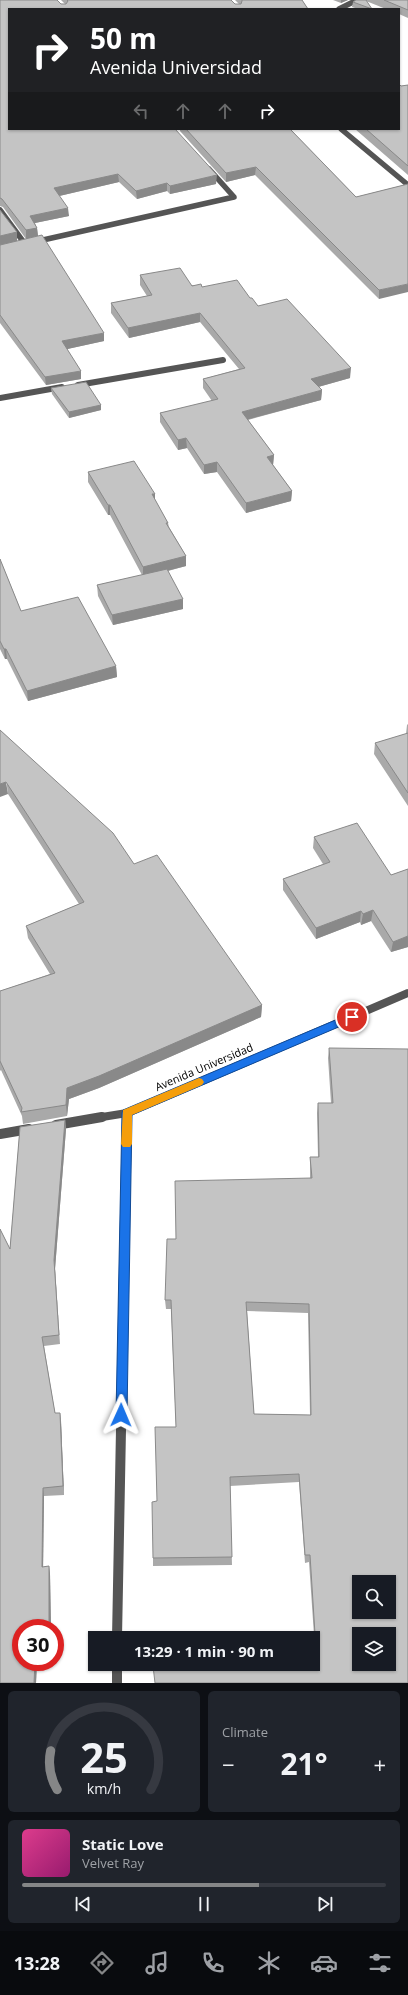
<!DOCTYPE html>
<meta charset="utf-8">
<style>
:root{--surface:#171b24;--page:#20242c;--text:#f1f3f6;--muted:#9ea1a6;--line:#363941;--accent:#858687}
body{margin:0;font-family:"Open Sans",sans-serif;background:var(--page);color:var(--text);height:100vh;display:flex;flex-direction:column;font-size:15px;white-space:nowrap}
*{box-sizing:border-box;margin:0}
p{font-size:13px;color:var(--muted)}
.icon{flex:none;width:22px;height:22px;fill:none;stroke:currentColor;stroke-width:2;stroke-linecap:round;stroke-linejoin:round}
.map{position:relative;height:1683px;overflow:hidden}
.side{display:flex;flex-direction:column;gap:8px;padding:8px;background:#0d0f14;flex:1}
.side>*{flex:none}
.banner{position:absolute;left:8px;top:8px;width:392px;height:122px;border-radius:0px;box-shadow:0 1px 3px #0004;background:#202124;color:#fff;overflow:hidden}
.buttons{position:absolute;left:352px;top:1575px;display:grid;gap:8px}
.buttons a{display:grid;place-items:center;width:44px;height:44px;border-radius:0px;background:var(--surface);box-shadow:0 1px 3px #0004;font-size:20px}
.speed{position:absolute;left:12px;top:1619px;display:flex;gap:8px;font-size:20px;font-weight:700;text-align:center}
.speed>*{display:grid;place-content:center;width:52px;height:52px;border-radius:50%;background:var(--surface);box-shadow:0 1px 3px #0004;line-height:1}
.speed .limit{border:6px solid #d22;background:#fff;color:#111}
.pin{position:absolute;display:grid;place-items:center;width:34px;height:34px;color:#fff;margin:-17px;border:2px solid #fff;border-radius:50%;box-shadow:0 1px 4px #0007}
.me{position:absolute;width:44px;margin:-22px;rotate:1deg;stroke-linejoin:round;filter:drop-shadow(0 0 3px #0008)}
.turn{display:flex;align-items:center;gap:14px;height:84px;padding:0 16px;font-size:18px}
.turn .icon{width:52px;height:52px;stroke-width:2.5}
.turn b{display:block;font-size:28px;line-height:34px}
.lanes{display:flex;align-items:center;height:38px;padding:0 16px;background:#0003;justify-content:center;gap:20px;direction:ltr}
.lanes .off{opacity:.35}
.big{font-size:30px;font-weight:700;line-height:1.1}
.side .tile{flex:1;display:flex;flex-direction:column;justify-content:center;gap:6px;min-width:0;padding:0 14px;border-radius:6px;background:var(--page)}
.side .dial{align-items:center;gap:0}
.dial svg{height:104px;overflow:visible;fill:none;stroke:var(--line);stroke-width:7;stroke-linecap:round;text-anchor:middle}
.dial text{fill:var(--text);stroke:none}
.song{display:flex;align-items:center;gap:12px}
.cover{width:48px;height:48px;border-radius:6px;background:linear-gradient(135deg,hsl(330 70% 55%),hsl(320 70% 35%))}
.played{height:4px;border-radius:2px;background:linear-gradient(90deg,var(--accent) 65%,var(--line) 65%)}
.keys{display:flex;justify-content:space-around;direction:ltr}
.heat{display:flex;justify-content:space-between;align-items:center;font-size:22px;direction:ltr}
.side .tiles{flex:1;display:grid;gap:8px;grid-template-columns:1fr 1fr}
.tile:last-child{grid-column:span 2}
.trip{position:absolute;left:88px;top:1631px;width:232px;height:40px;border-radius:0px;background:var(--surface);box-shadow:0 1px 3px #0004;font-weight:700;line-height:40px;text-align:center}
.dock{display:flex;height:64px;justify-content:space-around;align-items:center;background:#090b0e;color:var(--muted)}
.dock .icon{width:28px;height:28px}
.dock .current{color:var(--accent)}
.dock b{font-size:18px;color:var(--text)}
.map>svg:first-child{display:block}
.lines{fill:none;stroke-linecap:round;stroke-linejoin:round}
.minor-far3{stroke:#555;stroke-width:5.5}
.minor-far2{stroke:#555;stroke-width:6}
.minor-far1{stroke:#555;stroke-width:8}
.minor{stroke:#555;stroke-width:10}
.wall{fill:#a9a9a9;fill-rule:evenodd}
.shaded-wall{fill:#898989}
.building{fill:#c4c4c4;stroke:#898989;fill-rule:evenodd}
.route{fill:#1a73e8;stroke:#114b97}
.slow{fill:#f59e0b}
.labels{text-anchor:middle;stroke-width:3;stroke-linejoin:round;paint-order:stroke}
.street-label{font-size:11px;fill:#000;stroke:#fff}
</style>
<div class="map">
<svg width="408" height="1683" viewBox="0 0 408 1683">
<rect width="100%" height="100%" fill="#fff"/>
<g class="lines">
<g class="minor-far3">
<path d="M339 9 357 0"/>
<path d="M341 129 408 185"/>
<path d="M0 210 25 244"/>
<path d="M34 242 234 197 209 169"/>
</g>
<g class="minor-far2">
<path d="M78 385 223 360"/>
<path d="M0 398 62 387"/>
</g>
<g class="minor-far1">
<path d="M96 1118 127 1113 408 993"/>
<path d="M127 1118V1113"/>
</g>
<g class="minor">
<path d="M56 1125 102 1117"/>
<path d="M0 1134 29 1129"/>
<path d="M117 1638 127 1117"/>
<path d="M117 1664V1683"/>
</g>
</g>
<g class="wall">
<path d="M0 0 65 4 61 0H231L235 4H239L235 0H302L308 9H9L216 184 170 194 167 191 137 199 119 182 59 196 69 216 35 223 37 228 38 236 26 239 3 207 0 206Z"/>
<path d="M333 0H348L341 3Z"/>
<path d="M356 0H408V18L399 14V9H386L366 1 372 9H358L352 7 353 2Z"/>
<path d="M408 85V175L355 129H399L401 86Z"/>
<path d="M180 129H290L356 197 408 184 379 299 255 175 226 182 180 131Z"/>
<path d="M0 210 17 241 104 341 67 349 81 379 46 385 0 323Z"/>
<path d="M140 275 202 287 250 298 258 306 350 378 318 387 322 390 321 400 248 420 274 455 273 465 292 491 291 501 246 513 217 472 204 474 187 448 178 450 160 422V413L212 401 203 388V379L239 369 200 322 129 338 111 313V303L147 296 140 285Z"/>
<path d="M51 388 101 405V410L69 418 52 394Z"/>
<path d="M88 472 155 494V500L168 523 169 527 186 556V566L168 571 183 609 113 625 98 596 97 585 142 575 110 515H108L88 482Z"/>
<path d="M0 559 21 611 116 666 117 677 28 701 7 659H5L0 649Z"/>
<path d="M408 724V806L374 754 375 743 406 734 407 725Z"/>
<path d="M0 730 134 864 262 1005 261 1017 99 1088 69 1099 67 1116 23 1124 22 1116 1 1070 0 1071V991L50 974 28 938 26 926 79 904 8 794Z"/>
<path d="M314 837 391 875 408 869V947L391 952 371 921 361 925 360 922 316 939 283 890V879L323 864 313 848Z"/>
<path d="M329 1048 408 1683 315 1650 309 1562 305 1563 299 1482 230 1486 232 1565 153 1566V1558L157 1501 176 1427 171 1309H166L165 1300 310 1178V1157H318L317 1113 318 1103H331L328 1058ZM247 1311 308 1313 310 1415 254 1414Z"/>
<path d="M65 1120 66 1129 55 1269 60 1344 44 1346 55 1413H60L61 1421 64 1495 44 1496 43 1567 49 1566 50 1574 51 1628H21V1662H37L36 1683H0V1229L10 1249 20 1127Z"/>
</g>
<g class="shaded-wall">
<path d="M341 0H348L341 3Z"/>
<path d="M256 167 255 175 226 182V173Z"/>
<path d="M118 174 119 182 55 197 54 188Z"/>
<path d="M217 175 216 184 170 194V186Z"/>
<path d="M167 183V191L137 199 136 191Z"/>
<path d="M68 208 69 216 30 224V216Z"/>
<path d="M37 228 38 236 26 239V230Z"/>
<path d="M17 232V241L0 245V236Z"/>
<path d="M408 284V292L379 299V290Z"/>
<path d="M200 313V322L129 338 128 328Z"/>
<path d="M104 333V341L63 350 62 341Z"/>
<path d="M351 368 350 378 311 389V379Z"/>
<path d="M81 371V379L46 385 45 377Z"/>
<path d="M322 390 321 400 242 421V412Z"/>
<path d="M101 405V410L69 418V412Z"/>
<path d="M186 438 187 448 178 450V440Z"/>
<path d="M274 455 273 465 267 467V457Z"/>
<path d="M217 462V472L204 474V465Z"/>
<path d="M292 491 291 501 246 513V503Z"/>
<path d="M152 494H155V504Z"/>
<rect x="108" y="505" width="2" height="10"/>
<path d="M186 556V566L143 577V567Z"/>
<path d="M183 599V609L113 625 112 615Z"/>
<path d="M4 649H6L7 659H5Z"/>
<path d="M116 666 117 677 28 701 27 691Z"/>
<path d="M6 782 8 794 0 797V784Z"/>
<path d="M373 910 371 921 361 925 363 914Z"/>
<path d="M361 911 360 922 316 939V928Z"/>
<path d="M408 936V947L391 952 393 942Z"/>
<path d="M262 1005 261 1017 99 1088 69 1099 67 1116 66 1105 67 1088Z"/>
<path d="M65 1120 66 1129 55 1269 60 1344 54 1260Z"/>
<path d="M60 1413 61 1421 64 1495 63 1486Z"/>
<path d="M43 1488 44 1496 43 1575 42 1567Z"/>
<path d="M49 1566 50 1574 51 1628H49Z"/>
<path d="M35 1662H37L36 1683H34Z"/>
</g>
<g class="building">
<path d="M0 0H57L61 4H66L68 1 67 0H231L235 4H241L242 1V0H302L308 9H9V129H175L217 175 170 186 167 183 136 191 118 174 54 188 68 208 30 216 37 228 26 230 2 199 0 198Z"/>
<path d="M356 0H366L372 9 353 2Z"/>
<path d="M384 0H408V10Z"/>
<path d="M399 84 401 86 408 85V166L366 129H399Z"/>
<path d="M186 129H290L356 197 408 184V284L379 290 256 167 226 173Z"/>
<path d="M0 210 17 232 0 236Z"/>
<path d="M42 235 104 333 62 341 81 371 45 377 0 315V245Z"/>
<path d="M180 268 192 286 201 284 202 287 237 280 250 298H252L258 306 287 299 351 368 311 379 322 390 242 412 274 455 267 457 292 491 246 503 217 462 204 465 186 438 178 440 160 413 218 399 203 379 245 368 200 313 128 328 111 303 152 295 140 275Z"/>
<path d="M86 382 101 405 69 412 51 388Z"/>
<path d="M134 461 155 494H152L168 523H166L186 556 143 567 110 505H108L88 472Z"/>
<path d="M0 559 21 611 78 597 116 666 27 691 6 649H4L0 641Z"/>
<path d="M167 569 183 599 112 615 97 585Z"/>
<path d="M0 730 113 833 134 864 157 855 262 1005 99 1076 67 1088 66 1105 21 1112 22 1108 0 1061V991L55 973 26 926 84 902 6 782 0 784Z"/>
<path d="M408 733V793L375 743Z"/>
<path d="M357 823 391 875 408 869V936L393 942 373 910 363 914 361 911 316 928 283 879 330 862 314 837Z"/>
<path d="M329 1048 408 1049V1683H155L153 1666 171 1664H313V1650H316L310 1555H305L299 1474 230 1477 232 1557 153 1558 152 1502 157 1501 155 1427H176L171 1300H165L167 1239H176L175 1181 312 1178 310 1157H319L318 1103H333ZM246 1302 309 1304 311 1415 254 1414ZM359 1582H389V1612H359ZM359 1634H389V1664H359Z"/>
<path d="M65 1120 54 1260 59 1335 42 1337 55 1413H60L63 1486 43 1488 42 1567 49 1566V1628H21V1662H35L34 1683H0V1229L10 1249 20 1127Z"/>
</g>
<path class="route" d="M352 1013 357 1017 355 1020 132 1115 127 1415 126 1419 121 1421 117 1419 116 1415 122 1113 123 1110Z"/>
<path class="slow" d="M199 1078 202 1079 204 1082 202 1085 132 1115V1144L130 1147H123L121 1144 123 1110Z"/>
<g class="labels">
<g class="street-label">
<text transform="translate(204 1067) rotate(-23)" y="4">Avenida Universidad</text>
</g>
</g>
</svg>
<div class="buttons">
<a><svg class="icon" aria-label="search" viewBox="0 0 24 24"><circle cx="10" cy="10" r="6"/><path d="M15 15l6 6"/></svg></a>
<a><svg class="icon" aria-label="layers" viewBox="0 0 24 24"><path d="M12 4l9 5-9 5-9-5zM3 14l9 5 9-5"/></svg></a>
</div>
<div class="speed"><div class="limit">30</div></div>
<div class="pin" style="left:352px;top:1017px;background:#d93025"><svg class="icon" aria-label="arrive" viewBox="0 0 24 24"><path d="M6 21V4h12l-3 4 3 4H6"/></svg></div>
<svg class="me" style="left:121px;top:1415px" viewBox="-20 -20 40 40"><path d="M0-17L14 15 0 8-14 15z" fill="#1a73e8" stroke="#fff" stroke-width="4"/></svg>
<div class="trip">13:29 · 1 min · 90 m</div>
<div class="banner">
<div class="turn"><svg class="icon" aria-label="right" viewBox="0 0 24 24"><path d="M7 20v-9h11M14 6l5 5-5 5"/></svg><div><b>50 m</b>Avenida Universidad</div></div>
<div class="lanes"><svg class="icon off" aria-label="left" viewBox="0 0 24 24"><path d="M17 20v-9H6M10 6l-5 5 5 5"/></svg><svg class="icon off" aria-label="ahead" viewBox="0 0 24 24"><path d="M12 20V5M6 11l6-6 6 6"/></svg><svg class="icon off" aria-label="ahead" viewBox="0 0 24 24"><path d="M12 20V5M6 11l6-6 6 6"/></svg><svg class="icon" aria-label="right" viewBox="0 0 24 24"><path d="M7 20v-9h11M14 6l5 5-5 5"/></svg></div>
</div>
</div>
<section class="side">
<div class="tiles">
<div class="tile dial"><svg viewBox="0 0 100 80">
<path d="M14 69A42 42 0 1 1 86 69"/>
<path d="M14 69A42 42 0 0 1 9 39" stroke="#858687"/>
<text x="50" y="56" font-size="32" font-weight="700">25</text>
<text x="50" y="72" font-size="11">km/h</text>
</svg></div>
<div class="tile"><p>Climate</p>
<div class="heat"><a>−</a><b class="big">21°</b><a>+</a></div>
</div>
<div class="tile">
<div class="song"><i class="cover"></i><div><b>Static Love</b><p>Velvet Ray</p></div></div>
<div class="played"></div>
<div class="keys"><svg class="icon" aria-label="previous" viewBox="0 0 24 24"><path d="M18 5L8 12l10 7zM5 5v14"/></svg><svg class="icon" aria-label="pause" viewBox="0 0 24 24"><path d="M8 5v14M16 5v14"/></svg><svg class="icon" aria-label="next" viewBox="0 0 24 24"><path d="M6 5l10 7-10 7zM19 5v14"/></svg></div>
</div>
</div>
</section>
<nav class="dock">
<b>13:28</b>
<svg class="icon current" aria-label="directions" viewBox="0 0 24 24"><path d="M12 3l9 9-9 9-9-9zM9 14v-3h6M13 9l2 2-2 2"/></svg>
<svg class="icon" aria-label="music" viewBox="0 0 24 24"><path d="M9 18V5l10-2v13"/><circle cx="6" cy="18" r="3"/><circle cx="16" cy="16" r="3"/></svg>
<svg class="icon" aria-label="phone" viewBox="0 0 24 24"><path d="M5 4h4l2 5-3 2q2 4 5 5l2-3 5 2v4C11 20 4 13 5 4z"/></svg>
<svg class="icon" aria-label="climate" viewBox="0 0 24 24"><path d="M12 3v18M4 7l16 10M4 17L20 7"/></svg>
<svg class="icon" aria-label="car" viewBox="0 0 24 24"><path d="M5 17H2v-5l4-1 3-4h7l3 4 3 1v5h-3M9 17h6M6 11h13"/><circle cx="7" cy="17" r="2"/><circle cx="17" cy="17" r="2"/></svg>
<svg class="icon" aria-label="filters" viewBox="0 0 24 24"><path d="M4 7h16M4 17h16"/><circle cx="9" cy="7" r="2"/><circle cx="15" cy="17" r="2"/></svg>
</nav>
